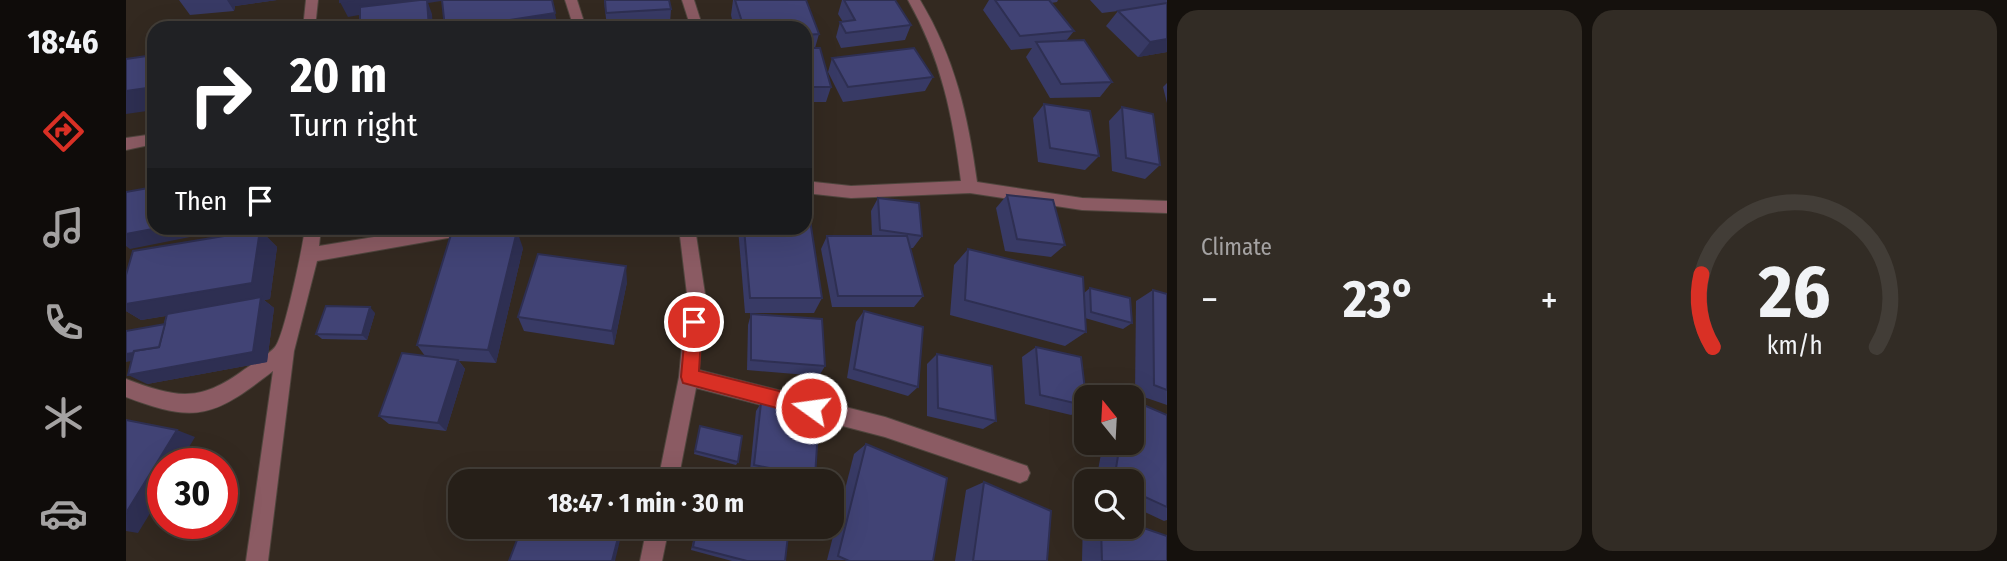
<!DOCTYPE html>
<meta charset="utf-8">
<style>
:root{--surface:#261f18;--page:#322c25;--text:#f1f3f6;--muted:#a4a2a2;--line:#423d37;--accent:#d93025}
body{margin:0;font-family:"Fira Sans Condensed",sans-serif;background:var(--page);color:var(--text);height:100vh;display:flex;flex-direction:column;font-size:26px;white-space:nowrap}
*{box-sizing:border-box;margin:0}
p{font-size:23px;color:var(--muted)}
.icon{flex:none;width:38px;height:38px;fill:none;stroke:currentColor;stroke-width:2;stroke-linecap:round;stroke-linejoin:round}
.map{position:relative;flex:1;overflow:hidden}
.details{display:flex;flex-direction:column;gap:10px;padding:10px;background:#15110d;width:840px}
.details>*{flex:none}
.guide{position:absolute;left:21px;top:21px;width:665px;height:214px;border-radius:21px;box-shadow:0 7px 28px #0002,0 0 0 2px var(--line);background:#202124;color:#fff;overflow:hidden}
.needle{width:46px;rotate:342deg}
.controls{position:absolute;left:948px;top:385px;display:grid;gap:14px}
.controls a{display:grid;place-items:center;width:70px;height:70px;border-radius:14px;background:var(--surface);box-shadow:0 7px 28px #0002,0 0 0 2px var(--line);font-size:35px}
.speed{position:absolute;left:21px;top:448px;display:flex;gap:14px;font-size:35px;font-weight:700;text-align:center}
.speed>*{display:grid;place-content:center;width:91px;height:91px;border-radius:50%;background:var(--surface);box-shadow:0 7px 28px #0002,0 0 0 2px var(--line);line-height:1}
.speed .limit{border:10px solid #d22;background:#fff;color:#111}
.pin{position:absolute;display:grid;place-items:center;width:60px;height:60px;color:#fff;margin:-30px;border:4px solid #fff;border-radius:50%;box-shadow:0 2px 7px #0007}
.me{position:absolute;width:77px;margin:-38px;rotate:284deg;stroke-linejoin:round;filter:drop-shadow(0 0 5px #0008)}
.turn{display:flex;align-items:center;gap:24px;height:147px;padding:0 28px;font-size:32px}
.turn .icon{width:91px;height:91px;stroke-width:2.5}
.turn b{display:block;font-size:49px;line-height:60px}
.then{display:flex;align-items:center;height:66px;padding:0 28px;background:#0003;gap:14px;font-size:26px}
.big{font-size:52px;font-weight:700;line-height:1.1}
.details .card{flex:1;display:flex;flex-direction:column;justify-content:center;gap:10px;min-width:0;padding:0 24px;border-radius:21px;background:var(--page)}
.details .dial{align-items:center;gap:0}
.dial svg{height:182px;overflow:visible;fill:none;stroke:var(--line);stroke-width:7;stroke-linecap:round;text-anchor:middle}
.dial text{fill:var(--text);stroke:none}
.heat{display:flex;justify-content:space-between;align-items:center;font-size:38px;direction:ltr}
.details .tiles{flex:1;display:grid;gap:10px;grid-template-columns:repeat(2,1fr)}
.trip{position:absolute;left:322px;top:469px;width:396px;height:70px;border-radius:21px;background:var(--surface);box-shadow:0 7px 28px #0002,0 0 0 2px var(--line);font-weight:700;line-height:70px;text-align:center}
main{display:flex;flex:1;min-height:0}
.tab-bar{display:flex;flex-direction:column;width:126px;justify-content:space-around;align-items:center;background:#0f0c0a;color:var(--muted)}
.tab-bar .icon{width:49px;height:49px}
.tab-bar .active{color:var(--accent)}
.tab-bar b{font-size:32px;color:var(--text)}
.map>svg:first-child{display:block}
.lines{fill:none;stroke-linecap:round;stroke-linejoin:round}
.minor-casing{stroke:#4f453d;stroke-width:2}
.minor{fill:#8b5b63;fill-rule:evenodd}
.wall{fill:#383a65}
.shaded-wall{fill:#2e2f52}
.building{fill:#414375;stroke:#2e2f52;stroke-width:2}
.route{fill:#d93025;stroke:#8d1f18;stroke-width:2}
</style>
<main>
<nav class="tab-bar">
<b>18:46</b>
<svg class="icon active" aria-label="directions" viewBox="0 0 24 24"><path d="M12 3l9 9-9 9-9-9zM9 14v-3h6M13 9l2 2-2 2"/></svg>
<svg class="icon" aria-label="music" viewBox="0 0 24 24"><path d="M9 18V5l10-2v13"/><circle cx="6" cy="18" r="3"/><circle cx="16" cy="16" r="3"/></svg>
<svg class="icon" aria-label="phone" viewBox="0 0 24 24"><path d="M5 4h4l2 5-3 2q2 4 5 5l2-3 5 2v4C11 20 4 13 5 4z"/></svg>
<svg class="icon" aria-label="climate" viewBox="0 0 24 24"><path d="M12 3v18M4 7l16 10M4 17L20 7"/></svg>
<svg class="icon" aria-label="car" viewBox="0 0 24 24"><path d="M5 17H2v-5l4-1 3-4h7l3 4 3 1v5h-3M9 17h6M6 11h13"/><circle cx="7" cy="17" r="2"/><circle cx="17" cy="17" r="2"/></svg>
</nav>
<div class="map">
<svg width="1041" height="561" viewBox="0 0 1041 561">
<rect width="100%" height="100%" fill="#332920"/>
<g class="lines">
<g class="minor-casing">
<g id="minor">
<path d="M180 0H192L189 28H177Z"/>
<path d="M439 0H451L460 28H448Z"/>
<path d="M556 0H568L577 28H565Z"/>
<path d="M782 0H794C829 58 842 116 851 182L956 198 1041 201V213L956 210 844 193 725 198 679 193V181L725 186 835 181C827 116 815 58 782 0Z"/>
<path d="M28 134V144L0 150V138Z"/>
<path d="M179 228H195L193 246 303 228H347L339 235 191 261 168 351 142 561H120L147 371C88 417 70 424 0 397V379C51 398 73 403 119 369 129 362 142 355 149 347 158 337 177 246 179 228Z"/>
<path d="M553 228H569L579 294 573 370 759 417 901 466 904 473 901 480 894 483 759 437 570 388 552 481H532L553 377 561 294Z"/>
<path d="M521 527H543L536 561H514Z"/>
</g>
</g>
<use href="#minor" class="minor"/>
</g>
<g class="wall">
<path d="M53 0H151L109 6 108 11 64 15Z"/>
<path d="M478 0H543L545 9 544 24 481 28Z"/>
<path d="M607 0H680L693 34 689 48 705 87 700 102H679V28H608L605 15Z"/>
<path d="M716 0H769L785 25 779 40 715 48 710 37 714 22H717L712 14Z"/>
<path d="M863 0H932L931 2 925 3 948 31 940 41 986 82 974 97 924 98 900 57 906 48 885 50 857 10Z"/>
<path d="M964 0H1041V52L1012 57 980 26 992 11 976 13Z"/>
<path d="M706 58 807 77 799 91 717 102 702 72Z"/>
<path d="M1041 83V103L1037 87Z"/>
<path d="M918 104 973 156 959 170 912 162 907 118Z"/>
<path d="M996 107 1034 165 1019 179 986 171 983 121Z"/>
<path d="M881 195 939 245 925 257 879 251 870 208Z"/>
<path d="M752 198 796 236 787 248H784L797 296 788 307H706L695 249 701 236H746L745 211Z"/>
<path d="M128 228H156L155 230 137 233 151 247 144 299 138 300 148 308 141 362 21 384 40 316 15 320 0 311V275L131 231Z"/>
<path d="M223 228H265L227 233Z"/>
<path d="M612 228H679L696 298 688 313H619Z"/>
<path d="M397 248 370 363 333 361 339 369 320 431 263 424 253 416 299 356 291 345Z"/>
<path d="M842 249 958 293 964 288 1006 323 997 329 959 318 960 332 939 346 824 315 828 265Z"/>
<path d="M501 282 488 345 398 331 392 317Z"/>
<path d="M1027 290 1041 294V405L1009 394 1010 301Z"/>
<path d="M738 311 792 387 782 396 721 378 730 322Z"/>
<path d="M249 313 241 340 196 339 190 334Z"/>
<path d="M625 314 699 366 693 376 621 370 622 325Z"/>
<path d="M910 347 961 407 945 415 899 404 896 357Z"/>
<path d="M811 354 870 421 857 429 801 416V364Z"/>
<path d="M635 403 689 477 684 481H676L624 471 630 411Z"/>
<path d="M1041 415V520L1038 521 1006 506V481H970L977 443H1006Z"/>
<path d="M574 426 612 462 610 465 568 454Z"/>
<path d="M740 444 807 561 701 560 728 454Z"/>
<path d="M858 482 921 561H829L840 490Z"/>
<path d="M961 517V527H1006L1041 561H956L957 518Z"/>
<path d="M570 527H663L659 561H606L565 550Z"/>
</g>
<g class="shaded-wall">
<path d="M101 0H151L109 6 108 11Z"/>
<path d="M228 0H315V1L302 3 306 14 307 28H303L301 3 222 17 214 2Z"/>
<path d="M429 13 432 28H333Z"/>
<path d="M1041 39V52L1012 57 1024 42Z"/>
<path d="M28 87V110L0 114V91Z"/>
<path d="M32 228H65L64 237 4 249 0 246V234Z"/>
<path d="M134 230 151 247 144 299 138 300 148 308 141 362 21 384 2 375 135 300 15 320 0 311V304Z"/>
<path d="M391 231 397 248 370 363 362 350Z"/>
<path d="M500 266 501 282 488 345 486 331Z"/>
<path d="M244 307 249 313 241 340 236 335Z"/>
<path d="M51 329 46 353 0 362V354Z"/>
<path d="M332 360 339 369 320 431 312 423Z"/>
<path d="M51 430 69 437 53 464H37V492L12 533 0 531V513Z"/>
<path d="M494 530 495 536 489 561H486Z"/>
</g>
<g class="building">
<path d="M214 0H228L214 2Z"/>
<path d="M294 0H301L303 28H234V7Z"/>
<path d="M316 0H426L429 13 333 28H319Z"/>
<path d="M479 0H543L545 9 480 13Z"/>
<path d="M609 0H680L693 34 679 35V28H618Z"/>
<path d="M718 0H769L785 25 720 33 714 22 729 20Z"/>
<path d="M869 0H923L948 31 894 36Z"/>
<path d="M1041 3V39L1024 42 992 11Z"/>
<path d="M550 23 552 28H521Z"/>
<path d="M215 25V28H200V27Z"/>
<path d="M958 40 986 82 935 84 910 42Z"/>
<path d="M679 48H694L705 87H679Z"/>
<path d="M788 48 807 77 722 87 706 58Z"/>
<path d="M28 55V87L0 91V59Z"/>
<path d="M918 104 964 111 973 156 924 148Z"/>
<path d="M996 107 1027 114 1034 165 1000 158Z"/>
<path d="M28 187V228H32L0 234V192Z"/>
<path d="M881 195 927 200 939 245 891 239Z"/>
<path d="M752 198 793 203 796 236 754 230Z"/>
<path d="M679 207H682L696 298H624L618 228H679Z"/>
<path d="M327 228 391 231 362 350 291 345Z"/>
<path d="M134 230 126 283 0 304V275L7 251Z"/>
<path d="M701 236H781L797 296H712Z"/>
<path d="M842 249 957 277 960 332 839 300Z"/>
<path d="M412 254 500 266 486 331 392 317Z"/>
<path d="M964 288 1004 298 1006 323 965 312Z"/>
<path d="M1027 290 1041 294V390L1028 385Z"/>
<path d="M135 297 127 352 2 375 8 351 33 347 41 314Z"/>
<path d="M200 306 244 307 236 335 190 334Z"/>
<path d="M738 311 797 327 792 387 728 369Z"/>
<path d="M625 314 696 319 699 366 625 360Z"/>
<path d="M39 324 33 347 8 351 7 353 0 354V331Z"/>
<path d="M910 347 955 357 961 406 914 395Z"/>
<path d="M276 353 332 360 312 423 253 416Z"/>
<path d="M811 354 866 366 870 421 812 408Z"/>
<path d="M1006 400 1041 415V507L1006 491V481H988L994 443H1006Z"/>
<path d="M635 403 693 414 689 477 628 465Z"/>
<path d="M0 420 51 430 0 513Z"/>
<path d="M574 426 616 436 612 462 569 451Z"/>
<path d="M740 444 821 478 807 561H723L712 556Z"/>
<path d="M582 472 621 481H580Z"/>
<path d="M858 482 925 511 921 561H847Z"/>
<path d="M1006 524 1041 536V561H976L975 527H1006Z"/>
<path d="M396 527H481L494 530 486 561H383Z"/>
<path d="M571 527H663L659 561H621L567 547Z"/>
</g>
<path class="route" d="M568 314 576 322 573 371 685 399 692 402 694 408 692 414 685 417 557 383 555 377 560 322Z"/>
</svg>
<div class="controls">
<a><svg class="needle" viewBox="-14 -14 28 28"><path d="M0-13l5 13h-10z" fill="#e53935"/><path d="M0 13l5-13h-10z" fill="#a4a2a2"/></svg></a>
<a><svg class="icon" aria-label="search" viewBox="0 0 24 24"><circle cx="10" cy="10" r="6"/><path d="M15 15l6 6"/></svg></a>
</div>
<div class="speed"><div class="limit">30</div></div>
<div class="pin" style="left:568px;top:322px;background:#d93025"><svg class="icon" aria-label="arrive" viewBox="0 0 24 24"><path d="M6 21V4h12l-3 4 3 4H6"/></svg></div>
<svg class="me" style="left:685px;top:408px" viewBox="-20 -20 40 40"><circle r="17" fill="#d93025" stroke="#fff" stroke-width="3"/><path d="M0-11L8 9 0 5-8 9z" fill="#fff"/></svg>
<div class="trip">18:47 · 1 min · 30 m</div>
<div class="guide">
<div class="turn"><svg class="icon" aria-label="right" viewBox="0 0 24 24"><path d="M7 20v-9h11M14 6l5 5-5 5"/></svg><div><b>20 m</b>Turn right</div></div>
<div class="then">Then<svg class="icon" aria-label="arrive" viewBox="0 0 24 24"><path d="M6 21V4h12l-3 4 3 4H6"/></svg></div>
</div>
</div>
<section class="details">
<div class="tiles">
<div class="card"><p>Climate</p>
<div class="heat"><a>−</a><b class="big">23°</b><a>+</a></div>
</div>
<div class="card dial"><svg viewBox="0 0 100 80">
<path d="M14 69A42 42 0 1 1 86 69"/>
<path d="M14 69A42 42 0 0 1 9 37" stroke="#d93025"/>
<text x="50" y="56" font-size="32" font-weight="700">26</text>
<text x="50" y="72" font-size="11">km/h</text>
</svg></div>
</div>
</section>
</main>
